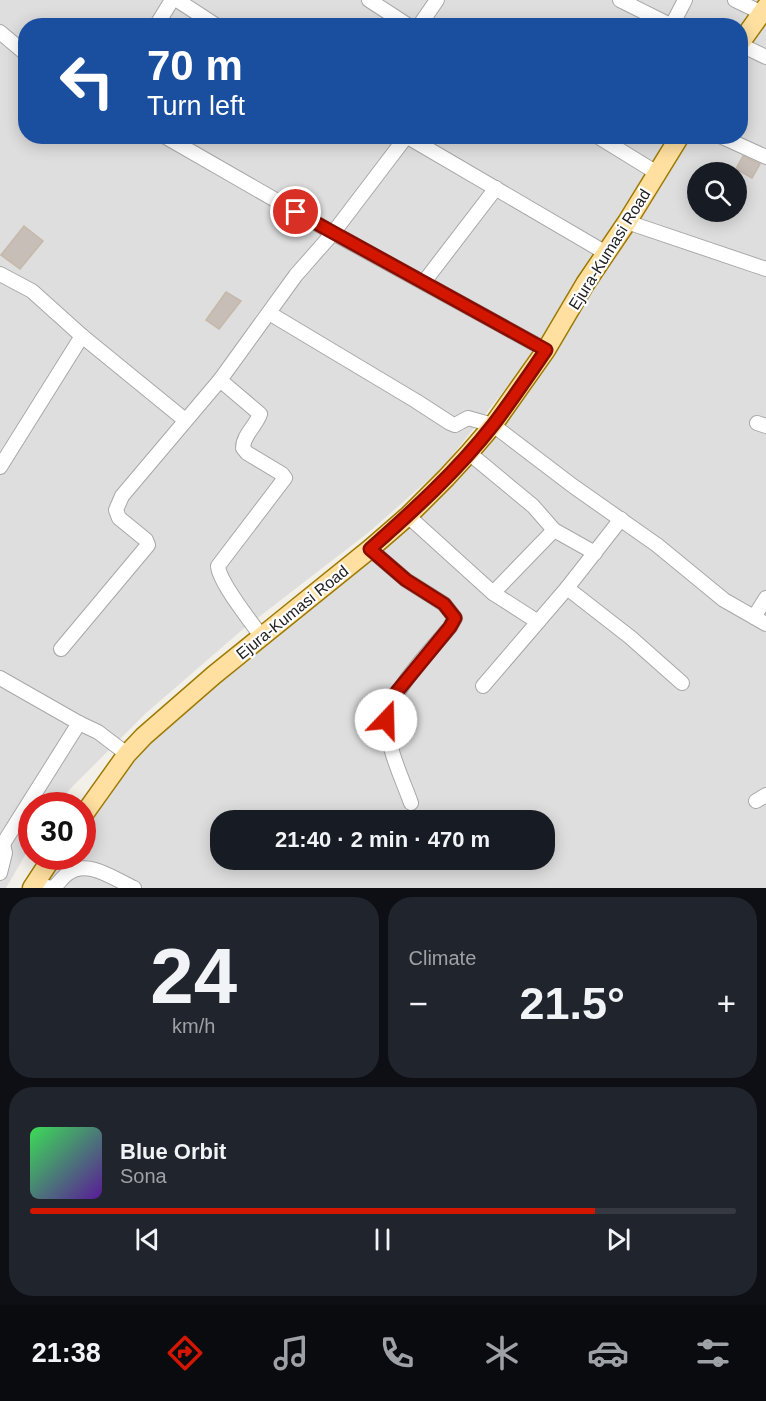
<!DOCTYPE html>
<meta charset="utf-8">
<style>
:root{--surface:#171b24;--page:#20242c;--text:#f1f3f6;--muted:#9ea1a6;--line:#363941;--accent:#d31600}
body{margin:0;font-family:Arial,sans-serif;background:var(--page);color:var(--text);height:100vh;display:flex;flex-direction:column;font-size:22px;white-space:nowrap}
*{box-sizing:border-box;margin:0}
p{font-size:20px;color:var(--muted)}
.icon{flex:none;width:33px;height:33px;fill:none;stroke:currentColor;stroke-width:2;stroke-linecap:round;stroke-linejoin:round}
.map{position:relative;height:888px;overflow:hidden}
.sheet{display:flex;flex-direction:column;gap:9px;padding:9px;background:#0d0f14;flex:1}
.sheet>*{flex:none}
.banner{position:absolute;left:18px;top:18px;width:730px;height:126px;border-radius:24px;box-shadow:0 3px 15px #0003;background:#1a4fa0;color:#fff;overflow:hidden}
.tools{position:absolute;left:687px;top:162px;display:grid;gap:12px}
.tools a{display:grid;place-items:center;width:60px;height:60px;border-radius:50%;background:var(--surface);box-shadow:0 3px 15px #0003;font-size:30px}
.speed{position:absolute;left:18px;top:792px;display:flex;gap:12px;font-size:30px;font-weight:700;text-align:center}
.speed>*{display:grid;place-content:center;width:78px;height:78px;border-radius:50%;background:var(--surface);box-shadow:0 3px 15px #0003;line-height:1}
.speed .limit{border:9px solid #d22;background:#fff;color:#111}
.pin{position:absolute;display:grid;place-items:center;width:51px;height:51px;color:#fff;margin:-26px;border:3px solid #fff;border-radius:50%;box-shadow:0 2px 6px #0007}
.me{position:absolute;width:66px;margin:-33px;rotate:21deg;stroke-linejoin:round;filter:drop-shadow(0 0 4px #0008)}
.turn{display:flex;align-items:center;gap:21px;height:126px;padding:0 30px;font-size:27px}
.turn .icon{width:78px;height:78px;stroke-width:2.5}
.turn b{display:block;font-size:42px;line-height:51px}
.big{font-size:45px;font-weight:700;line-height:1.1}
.sheet .tile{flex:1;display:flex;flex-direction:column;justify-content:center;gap:9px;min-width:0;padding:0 21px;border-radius:24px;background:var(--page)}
.sheet .dial{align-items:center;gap:0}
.dial b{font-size:78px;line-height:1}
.song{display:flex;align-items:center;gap:18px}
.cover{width:72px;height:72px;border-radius:9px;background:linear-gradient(135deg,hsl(130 70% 55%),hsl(270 70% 35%))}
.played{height:6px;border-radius:3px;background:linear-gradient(90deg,var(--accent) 80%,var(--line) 80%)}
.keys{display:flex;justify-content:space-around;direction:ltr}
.heat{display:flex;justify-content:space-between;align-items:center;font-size:33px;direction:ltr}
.sheet .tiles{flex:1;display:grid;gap:9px;grid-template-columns:1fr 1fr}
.tile:last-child{grid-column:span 2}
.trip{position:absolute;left:210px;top:810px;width:345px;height:60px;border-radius:24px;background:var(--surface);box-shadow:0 3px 15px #0003;font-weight:700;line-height:60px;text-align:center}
.dock{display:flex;height:96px;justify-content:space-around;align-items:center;background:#090b0e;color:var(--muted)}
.dock .icon{width:42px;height:42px}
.dock .current{color:var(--accent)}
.dock b{font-size:27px;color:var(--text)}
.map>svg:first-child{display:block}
.residential{fill:#dfdede;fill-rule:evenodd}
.building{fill:#c7bfb7;stroke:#c5b8a9;stroke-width:1.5}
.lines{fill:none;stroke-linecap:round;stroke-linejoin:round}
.minor-casing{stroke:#a8a8a8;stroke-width:16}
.major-casing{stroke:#9f7a00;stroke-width:21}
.minor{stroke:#fff;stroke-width:14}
.major{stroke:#ffe0a0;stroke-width:18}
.route-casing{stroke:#890e00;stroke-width:15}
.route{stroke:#d31600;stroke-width:10}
.labels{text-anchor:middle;stroke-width:4.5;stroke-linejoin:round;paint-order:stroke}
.street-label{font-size:16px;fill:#212121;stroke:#fff}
</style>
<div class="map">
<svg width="766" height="888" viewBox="0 0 766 888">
<rect width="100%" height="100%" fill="#f2f0e8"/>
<g class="residential">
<path d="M0 0H760L741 29V26H26V136L673 137 610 239 527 362 443 467 369 532 242 630 145 714 70 789 59 805 32 806 31 845 6 888H0Z"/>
<path d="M766 16V888H34L56 857 82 856 83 822 118 775 192 703 478 457 530 391 584 300 690 137 741 136V57ZM698 172H736V212H698ZM220 820H544V860H220Z"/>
</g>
<g class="building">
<path d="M743 156 760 164 752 178 736 169Z"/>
<path d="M24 226 43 241 20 269 1 255Z"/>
<path d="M226 292 241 301 219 329 206 320Z"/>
</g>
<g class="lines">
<g class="minor-casing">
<g id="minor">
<path d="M177 0 217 26"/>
<path d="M369 0 409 26"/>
<path d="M620 0 672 26"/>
<path d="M735 0 762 13"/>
<path d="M672 25 685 0"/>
<path d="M156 26 172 0"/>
<path d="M419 26 437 0"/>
<path d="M0 32 26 54"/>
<path d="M741 45 766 57"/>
<path d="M164 136 333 233 546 350"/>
<path d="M406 136 606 253"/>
<path d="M597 136 657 173"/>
<path d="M720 136 766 157"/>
<path d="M627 222 766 269"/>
<path d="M0 274 32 291 82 336 185 420"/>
<path d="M424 282 496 188"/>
<path d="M269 313 416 401 450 423 455 425 468 418 493 425 573 486 657 545 724 600 766 624"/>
<path d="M220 380 260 414C256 426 243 435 243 448L247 453 282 474 285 478 218 566C219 582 251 622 262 637"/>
<path d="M757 423 766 426"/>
<path d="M469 453 533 506 554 530 595 553"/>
<path d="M0 467 82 336"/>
<path d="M408 516 493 593 538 622"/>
<path d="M370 549 406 580 444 604 455 618 450 627C433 648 385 697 387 723 388 750 402 778 411 803"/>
<path d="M567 588 630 637 682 683"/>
<path d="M493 593 554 530"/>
<path d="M754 617 766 598"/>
<path d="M61 649 148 545 146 540 119 518 116 510 122 496 220 380 296 275 333 233 406 137"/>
<path d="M0 678 79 723 98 732 127 754"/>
<path d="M483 686 567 588 621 519"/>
<path d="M756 801 766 795"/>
<path d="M0 843 3 844 5 853 0 873"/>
<path d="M3 844 79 723"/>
<path d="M34 885 53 888C58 884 62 878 67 874 87 858 114 879 134 888"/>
</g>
</g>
<g class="major-casing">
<g id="major">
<path d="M741 42 766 7"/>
<path d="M82 817 127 754 144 736 214 675 370 549 408 516 446 478 469 453 493 425 546 350 585 284 627 222 680 136"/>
<path d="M32 888 53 856"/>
</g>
</g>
<use href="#minor" class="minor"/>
<use href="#major" class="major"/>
</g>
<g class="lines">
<g class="route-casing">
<path id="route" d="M296 212 546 350C529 375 512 400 493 425 457 471 414 510 370 549L406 580 444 604 455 618 450 627 395 694 386 720"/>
</g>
<use href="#route" class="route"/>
</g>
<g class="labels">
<g class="street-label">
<text transform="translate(609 249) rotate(-58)" y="6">Ejura-Kumasi Road</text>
<text transform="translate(292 612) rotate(-39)" y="6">Ejura-Kumasi Road</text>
</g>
</g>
</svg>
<div class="tools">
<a><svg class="icon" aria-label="search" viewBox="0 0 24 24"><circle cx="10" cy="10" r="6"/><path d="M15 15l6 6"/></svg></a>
</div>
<div class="speed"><div class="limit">30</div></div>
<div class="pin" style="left:296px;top:212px;background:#d93025"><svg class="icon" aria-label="arrive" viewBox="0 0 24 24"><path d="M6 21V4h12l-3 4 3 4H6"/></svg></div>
<svg class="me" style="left:386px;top:720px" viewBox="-20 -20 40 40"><circle r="19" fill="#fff"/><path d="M0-13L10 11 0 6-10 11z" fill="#d31600"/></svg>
<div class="trip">21:40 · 2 min · 470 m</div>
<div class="banner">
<div class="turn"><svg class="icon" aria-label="left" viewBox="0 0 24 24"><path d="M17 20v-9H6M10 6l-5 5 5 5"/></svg><div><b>70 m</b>Turn left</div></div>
</div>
</div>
<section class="sheet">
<div class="tiles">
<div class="tile dial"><b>24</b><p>km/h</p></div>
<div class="tile"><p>Climate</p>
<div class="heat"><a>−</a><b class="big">21.5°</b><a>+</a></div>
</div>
<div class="tile">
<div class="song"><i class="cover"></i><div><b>Blue Orbit</b><p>Sona</p></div></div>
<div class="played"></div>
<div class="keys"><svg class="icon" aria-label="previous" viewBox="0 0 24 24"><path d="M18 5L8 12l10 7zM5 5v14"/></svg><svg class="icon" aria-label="pause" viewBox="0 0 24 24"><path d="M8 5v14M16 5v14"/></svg><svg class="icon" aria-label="next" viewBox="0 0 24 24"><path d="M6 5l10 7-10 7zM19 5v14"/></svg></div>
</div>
</div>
</section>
<nav class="dock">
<b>21:38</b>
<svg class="icon current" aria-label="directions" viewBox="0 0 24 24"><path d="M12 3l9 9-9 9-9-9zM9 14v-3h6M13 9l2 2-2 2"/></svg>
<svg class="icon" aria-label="music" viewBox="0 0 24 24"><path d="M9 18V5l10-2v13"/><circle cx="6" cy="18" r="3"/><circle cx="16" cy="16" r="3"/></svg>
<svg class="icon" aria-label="phone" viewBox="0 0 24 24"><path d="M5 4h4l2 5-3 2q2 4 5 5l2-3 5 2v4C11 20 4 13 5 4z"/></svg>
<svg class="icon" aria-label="climate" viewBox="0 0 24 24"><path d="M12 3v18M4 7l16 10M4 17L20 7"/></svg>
<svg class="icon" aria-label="car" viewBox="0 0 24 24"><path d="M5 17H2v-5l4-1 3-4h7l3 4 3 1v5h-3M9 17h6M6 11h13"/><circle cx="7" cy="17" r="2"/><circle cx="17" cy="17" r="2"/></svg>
<svg class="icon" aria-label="filters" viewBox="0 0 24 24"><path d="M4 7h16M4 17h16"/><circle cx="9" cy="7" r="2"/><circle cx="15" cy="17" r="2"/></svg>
</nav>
